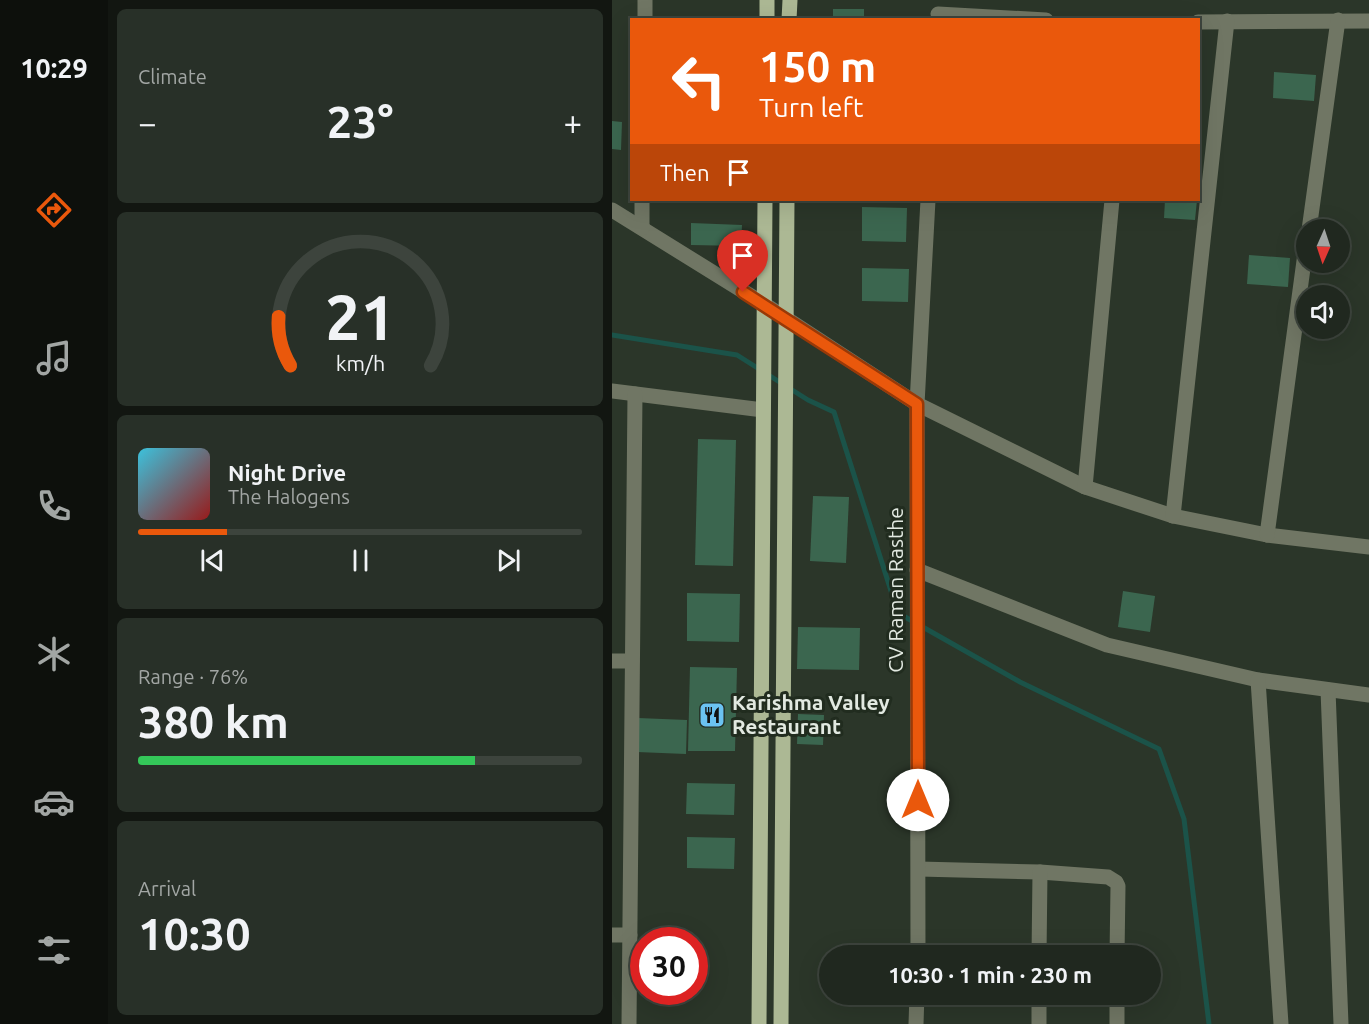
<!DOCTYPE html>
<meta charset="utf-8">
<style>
:root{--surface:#20281f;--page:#283028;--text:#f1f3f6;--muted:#a2a6a4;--line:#3d443d;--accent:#ea580c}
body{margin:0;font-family:Ubuntu,sans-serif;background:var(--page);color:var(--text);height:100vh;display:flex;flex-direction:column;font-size:22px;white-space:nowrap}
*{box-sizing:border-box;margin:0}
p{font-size:20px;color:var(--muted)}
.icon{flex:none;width:33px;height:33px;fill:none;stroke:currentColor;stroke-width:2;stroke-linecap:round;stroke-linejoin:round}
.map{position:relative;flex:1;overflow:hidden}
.sheet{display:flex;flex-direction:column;gap:9px;padding:9px;background:#121611;width:504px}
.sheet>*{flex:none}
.guide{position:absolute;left:18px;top:18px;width:570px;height:183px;border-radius:0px;box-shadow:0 6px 24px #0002,0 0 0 2px var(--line);background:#ea580c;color:#fff;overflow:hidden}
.needle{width:39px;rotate:183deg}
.fabs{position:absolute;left:684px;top:219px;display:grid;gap:12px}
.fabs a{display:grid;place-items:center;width:54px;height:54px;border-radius:50%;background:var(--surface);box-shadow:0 6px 24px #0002,0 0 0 2px var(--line);font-size:30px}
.speed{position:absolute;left:18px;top:927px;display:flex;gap:12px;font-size:30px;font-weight:700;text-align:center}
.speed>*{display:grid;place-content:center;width:78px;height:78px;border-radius:50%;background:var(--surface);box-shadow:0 6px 24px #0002,0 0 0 2px var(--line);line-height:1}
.speed .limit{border:9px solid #d22;background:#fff;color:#111}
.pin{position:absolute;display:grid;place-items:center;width:51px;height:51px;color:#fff;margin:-62px -26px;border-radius:50% 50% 50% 0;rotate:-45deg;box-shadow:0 0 6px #0007}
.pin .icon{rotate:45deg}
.me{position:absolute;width:66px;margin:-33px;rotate:0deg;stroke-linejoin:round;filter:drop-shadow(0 0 4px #0008)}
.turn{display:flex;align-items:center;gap:21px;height:126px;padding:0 30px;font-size:27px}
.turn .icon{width:78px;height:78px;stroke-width:2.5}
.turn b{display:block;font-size:42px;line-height:51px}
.then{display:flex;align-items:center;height:57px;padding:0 30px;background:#0003;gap:12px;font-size:22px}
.big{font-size:45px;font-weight:600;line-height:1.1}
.sheet .tile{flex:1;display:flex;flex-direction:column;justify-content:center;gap:9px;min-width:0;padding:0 21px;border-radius:9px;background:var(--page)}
.sheet .dial{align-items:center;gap:0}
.dial svg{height:156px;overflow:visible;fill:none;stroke:var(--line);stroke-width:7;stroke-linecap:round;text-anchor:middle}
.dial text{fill:var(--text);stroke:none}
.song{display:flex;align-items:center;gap:18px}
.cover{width:72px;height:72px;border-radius:9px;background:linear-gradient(135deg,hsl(190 70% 55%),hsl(0 70% 35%))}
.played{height:6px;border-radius:3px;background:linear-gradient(90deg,var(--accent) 20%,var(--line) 20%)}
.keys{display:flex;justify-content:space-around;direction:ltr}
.heat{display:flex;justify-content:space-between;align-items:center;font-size:33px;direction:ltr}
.charge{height:9px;border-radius:4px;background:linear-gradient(90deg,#34c759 76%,var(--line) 0)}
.trip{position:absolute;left:207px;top:945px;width:342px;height:60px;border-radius:30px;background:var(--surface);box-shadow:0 6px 24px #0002,0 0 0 2px var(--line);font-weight:600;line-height:60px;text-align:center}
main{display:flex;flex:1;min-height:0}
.tab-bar{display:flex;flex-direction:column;width:108px;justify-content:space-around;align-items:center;background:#0d100c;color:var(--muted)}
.tab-bar .icon{width:42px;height:42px}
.tab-bar .current{color:var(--accent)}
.tab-bar b{font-size:27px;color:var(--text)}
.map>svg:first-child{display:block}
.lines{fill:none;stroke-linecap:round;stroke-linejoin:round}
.stream{stroke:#1b5349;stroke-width:5}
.building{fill:#3b664f}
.minor{stroke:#707664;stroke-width:15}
.major{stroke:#acb894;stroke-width:15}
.route-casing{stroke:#983908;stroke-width:15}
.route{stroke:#ea580c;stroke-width:10}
.labels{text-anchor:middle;stroke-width:6;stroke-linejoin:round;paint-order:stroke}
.street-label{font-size:21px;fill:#e2e9e1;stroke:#212c1f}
.poi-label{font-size:21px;font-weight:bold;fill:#e2e9e1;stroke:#212c1f;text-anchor:start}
</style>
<main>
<nav class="tab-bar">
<b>10:29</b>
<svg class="icon current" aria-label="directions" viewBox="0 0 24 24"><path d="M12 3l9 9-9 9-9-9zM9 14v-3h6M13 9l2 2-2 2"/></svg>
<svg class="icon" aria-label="music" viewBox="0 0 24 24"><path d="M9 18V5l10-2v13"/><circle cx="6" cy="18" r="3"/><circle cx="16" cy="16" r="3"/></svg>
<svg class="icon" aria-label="phone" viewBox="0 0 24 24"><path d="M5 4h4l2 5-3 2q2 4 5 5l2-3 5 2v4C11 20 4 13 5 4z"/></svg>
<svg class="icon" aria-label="climate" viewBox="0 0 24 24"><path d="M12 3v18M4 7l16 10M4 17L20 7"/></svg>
<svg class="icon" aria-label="car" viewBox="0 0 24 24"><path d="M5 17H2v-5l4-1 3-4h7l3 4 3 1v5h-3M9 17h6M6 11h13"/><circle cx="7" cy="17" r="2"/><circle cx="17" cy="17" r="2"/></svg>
<svg class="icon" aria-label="filters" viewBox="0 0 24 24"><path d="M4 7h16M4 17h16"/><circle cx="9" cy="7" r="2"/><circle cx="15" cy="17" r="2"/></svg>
</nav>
<section class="sheet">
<div class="tile"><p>Climate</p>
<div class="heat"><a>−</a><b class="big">23°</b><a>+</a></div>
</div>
<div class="tile dial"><svg viewBox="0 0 100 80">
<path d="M14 69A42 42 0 1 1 86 69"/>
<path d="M14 69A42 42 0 0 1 8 44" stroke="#ea580c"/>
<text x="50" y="56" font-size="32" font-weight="700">21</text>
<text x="50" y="72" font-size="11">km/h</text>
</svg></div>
<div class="tile">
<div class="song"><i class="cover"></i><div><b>Night Drive</b><p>The Halogens</p></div></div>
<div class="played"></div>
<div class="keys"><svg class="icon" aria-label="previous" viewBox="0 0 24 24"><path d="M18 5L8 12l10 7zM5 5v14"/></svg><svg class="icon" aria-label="pause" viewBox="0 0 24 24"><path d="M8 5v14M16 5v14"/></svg><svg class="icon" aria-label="next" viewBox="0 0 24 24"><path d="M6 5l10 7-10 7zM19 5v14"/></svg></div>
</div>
<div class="tile"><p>Range · 76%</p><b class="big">380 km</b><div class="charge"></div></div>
<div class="tile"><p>Arrival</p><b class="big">10:30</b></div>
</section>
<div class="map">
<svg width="757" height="1024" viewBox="0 0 757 1024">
<rect width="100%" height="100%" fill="#2b3629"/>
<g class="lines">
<path class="stream" d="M0 335 125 355 196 400 222 412 286 613 408 682 547 749 572 819 597 1024"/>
</g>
<g class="building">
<rect x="221" y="9" width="31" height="11"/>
<path d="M257 16 299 17V20H257Z"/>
<path d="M662 72 704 75 702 101 661 98Z"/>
<path d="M0 121 10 122 9 150 0 149Z"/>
<path d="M553 200H585L583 220 552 218Z"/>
<path d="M250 207 295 208 294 242 250 241Z"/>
<path d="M79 223 130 225 129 246 79 245Z"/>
<path d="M637 255 678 258 676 287 635 284Z"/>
<path d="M250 268 297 269 296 302 250 301Z"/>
<path d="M86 439 124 440 121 566 83 565Z"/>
<path d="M201 496 237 497 234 563 198 561Z"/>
<path d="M511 591 543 596 538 632 506 627Z"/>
<path d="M75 593 128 594 127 642 75 641Z"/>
<path d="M186 627 248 628 247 670 185 669Z"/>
<path d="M78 667 125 668 123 751H76Z"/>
<path d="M186 714 212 715 211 745 185 744Z"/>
<path d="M26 718 75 720 74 754 25 752Z"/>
<path d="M75 783 123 784 122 815 74 814Z"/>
<path d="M75 837 123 838 122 869 75 868Z"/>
<rect x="255" y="994" width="37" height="11"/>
</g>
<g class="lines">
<g class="minor">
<path d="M326 14 434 20"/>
<path d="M33 20V0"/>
<path d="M586 22 757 21"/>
<path d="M0 210 152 304 305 404 473 487 561 516 655 535 757 547"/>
<path d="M30 228V200"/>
<path d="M697 230 726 20"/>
<path d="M0 391 151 410"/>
<path d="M473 487 500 200"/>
<path d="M561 516 615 21"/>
<path d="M655 535 694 246"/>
<path d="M305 570 495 645 646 680 757 695"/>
<path d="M0 661H20"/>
<path d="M646 680 669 1024"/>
<path d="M716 690 729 1024"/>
<path d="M307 869 428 872 496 877 504 882 506 886 505 956"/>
<path d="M0 935H18"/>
<path d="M306 956 305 404 316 200"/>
<path d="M427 956 428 872"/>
<path d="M17 1024 23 394"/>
<path d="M304 1024 305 994"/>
<path d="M427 1024V994"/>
<path d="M505 1024V994"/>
</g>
<g class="major">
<path d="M155 20V0"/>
<path d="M177 20 178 0"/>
<path d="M147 1024 153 200"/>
<path d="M169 1024 175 200"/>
</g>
</g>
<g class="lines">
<g class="route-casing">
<path id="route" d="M131 292 305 404 306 800"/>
</g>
<use href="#route" class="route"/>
</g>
<defs>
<g id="restaurant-square" transform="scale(1.35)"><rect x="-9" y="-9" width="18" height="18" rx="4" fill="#6bc3f2" stroke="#212c1f"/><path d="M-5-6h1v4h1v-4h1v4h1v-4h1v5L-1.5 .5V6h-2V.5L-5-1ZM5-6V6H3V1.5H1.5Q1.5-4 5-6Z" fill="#111"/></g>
</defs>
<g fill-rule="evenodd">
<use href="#restaurant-square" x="100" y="715"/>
</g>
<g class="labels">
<g class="street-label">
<text transform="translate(284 590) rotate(-90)" y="7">CV Raman Rasthe</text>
</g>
<g class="poi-label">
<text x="120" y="710">Karishma Valley<tspan x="120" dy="24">Restaurant</tspan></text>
</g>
</g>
</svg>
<div class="fabs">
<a><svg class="needle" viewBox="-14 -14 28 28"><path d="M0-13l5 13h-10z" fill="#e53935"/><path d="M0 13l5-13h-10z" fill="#a2a6a4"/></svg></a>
<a><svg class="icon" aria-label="sound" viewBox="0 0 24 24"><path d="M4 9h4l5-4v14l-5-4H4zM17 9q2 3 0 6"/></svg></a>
</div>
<div class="speed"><div class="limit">30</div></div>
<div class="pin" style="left:131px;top:292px;background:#d93025"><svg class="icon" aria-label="arrive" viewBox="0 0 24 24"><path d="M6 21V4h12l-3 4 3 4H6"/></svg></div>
<svg class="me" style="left:306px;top:800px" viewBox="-20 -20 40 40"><circle r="19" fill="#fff"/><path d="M0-13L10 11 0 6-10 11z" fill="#ea580c"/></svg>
<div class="trip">10:30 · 1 min · 230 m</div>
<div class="guide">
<div class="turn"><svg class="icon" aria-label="left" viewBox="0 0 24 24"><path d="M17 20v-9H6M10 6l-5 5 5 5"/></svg><div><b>150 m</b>Turn left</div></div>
<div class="then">Then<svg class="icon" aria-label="arrive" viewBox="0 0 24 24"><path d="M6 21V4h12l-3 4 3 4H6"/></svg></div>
</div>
</div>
</main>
